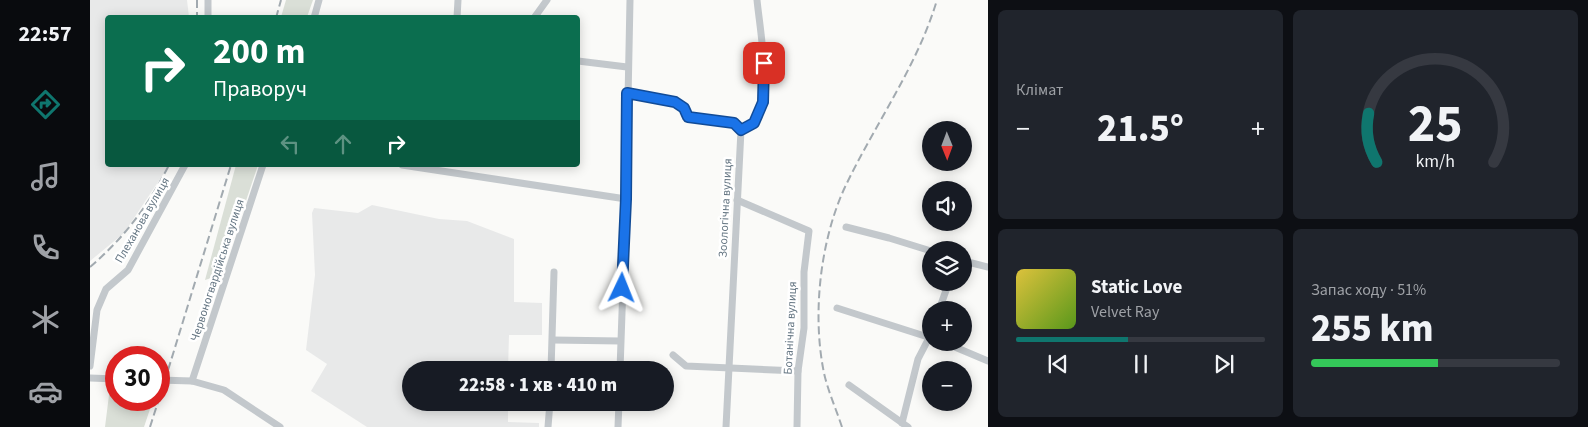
<!DOCTYPE html>
<html lang="uk">
<meta charset="utf-8">
<style>
:root{--surface:#171b24;--page:#20242c;--text:#f1f3f6;--muted:#9ea1a6;--line:#363941;--accent:#0f766e}
body{margin:0;font-family:"Source Sans 3",sans-serif;background:var(--page);color:var(--text);height:100vh;display:flex;flex-direction:column;font-size:19px;white-space:nowrap}
*{box-sizing:border-box;margin:0}
p{font-size:16px;color:var(--muted)}
.icon{flex:none;width:28px;height:28px;fill:none;stroke:currentColor;stroke-width:2;stroke-linecap:round;stroke-linejoin:round}
.map{position:relative;flex:1;overflow:hidden}
.sheet{display:flex;flex-direction:column;gap:10px;padding:10px;background:#0d0f14;width:600px}
.sheet>*{flex:none}
.hud{position:absolute;left:15px;top:15px;width:475px;height:152px;border-radius:5px;box-shadow:0 2px 12px #0003;background:#0b6e4f;color:#fff;overflow:hidden}
.needle{width:32px;rotate:179deg}
.buttons{position:absolute;left:832px;top:121px;display:grid;gap:10px}
.buttons a{display:grid;place-items:center;width:50px;height:50px;border-radius:50%;background:var(--surface);box-shadow:0 2px 12px #0003;font-size:25px}
.speed{position:absolute;left:15px;top:346px;display:flex;gap:10px;font-size:25px;font-weight:700;text-align:center}
.speed>*{display:grid;place-content:center;width:65px;height:65px;border-radius:50%;background:var(--surface);box-shadow:0 2px 12px #0003;line-height:1}
.speed .limit{border:8px solid #d22;background:#fff;color:#111}
.pin{position:absolute;display:grid;place-items:center;width:42px;height:42px;color:#fff;margin:-21px;border-radius:10px;box-shadow:0 2px 8px #0006}
.me{position:absolute;width:55px;margin:-28px;rotate:2deg;stroke-linejoin:round;filter:drop-shadow(0 0 4px #0008)}
.turn{display:flex;align-items:center;gap:18px;height:105px;padding:0 25px;font-size:22px}
.turn .icon{width:65px;height:65px;stroke-width:2.5}
.turn b{display:block;font-size:35px;line-height:42px}
.lanes{display:flex;align-items:center;height:48px;padding:0 25px;background:#0003;justify-content:center;gap:25px;direction:ltr}
.lanes .off{opacity:.35}
.big{font-size:38px;font-weight:800;line-height:1.1}
.sheet .widget{flex:1;display:flex;flex-direction:column;justify-content:center;gap:8px;min-width:0;padding:0 18px;border-radius:8px;background:var(--page)}
.sheet .dial{align-items:center;gap:0}
.dial svg{height:130px;overflow:visible;fill:none;stroke:var(--line);stroke-width:7;stroke-linecap:round;text-anchor:middle}
.dial text{fill:var(--text);stroke:none}
.song{display:flex;align-items:center;gap:15px}
.cover{width:60px;height:60px;border-radius:8px;background:linear-gradient(135deg,hsl(50 70% 55%),hsl(90 70% 35%))}
.played{height:5px;border-radius:2px;background:linear-gradient(90deg,var(--accent) 45%,var(--line) 45%)}
.keys{display:flex;justify-content:space-around;direction:ltr}
.heat{display:flex;justify-content:space-between;align-items:center;font-size:28px;direction:ltr}
.charge{height:8px;border-radius:4px;background:linear-gradient(90deg,#34c759 51%,var(--line) 0)}
.sheet .tiles{flex:1;display:grid;gap:10px;grid-template-columns:repeat(2,1fr)}
.trip{position:absolute;left:312px;top:361px;width:272px;height:50px;border-radius:25px;background:var(--surface);box-shadow:0 2px 12px #0003;font-weight:800;line-height:50px;text-align:center}
main{display:flex;flex:1;min-height:0}
.tabs{display:flex;flex-direction:column;width:90px;justify-content:space-around;align-items:center;background:#090b0e;color:var(--muted)}
.tabs .icon{width:35px;height:35px}
.tabs .current{color:var(--accent)}
.tabs b{font-size:22px;color:var(--text)}
.map>svg:first-child{display:block}
.built{fill:#e8e9e9}
.green{fill:#dadfd7}
.lines{fill:none;stroke-linecap:round;stroke-linejoin:round}
.minor{stroke:#c3c8cc;stroke-width:7}
.rail{stroke:#a2aab0;stroke-width:2;stroke-dasharray:8 4;stroke-linecap:butt}
.route-casing{stroke:#114b97;stroke-width:12}
.route{stroke:#1a73e8;stroke-width:9}
.labels{text-anchor:middle;stroke-width:5;stroke-linejoin:round;paint-order:stroke}
.street-label{font-size:12px;fill:#657683;stroke:#fff}
</style>
<main>
<nav class="tabs">
<b>22:57</b>
<svg class="icon current" aria-label="directions" viewBox="0 0 24 24"><path d="M12 3l9 9-9 9-9-9zM9 14v-3h6M13 9l2 2-2 2"/></svg>
<svg class="icon" aria-label="music" viewBox="0 0 24 24"><path d="M9 18V5l10-2v13"/><circle cx="6" cy="18" r="3"/><circle cx="16" cy="16" r="3"/></svg>
<svg class="icon" aria-label="phone" viewBox="0 0 24 24"><path d="M5 4h4l2 5-3 2q2 4 5 5l2-3 5 2v4C11 20 4 13 5 4z"/></svg>
<svg class="icon" aria-label="climate" viewBox="0 0 24 24"><path d="M12 3v18M4 7l16 10M4 17L20 7"/></svg>
<svg class="icon" aria-label="car" viewBox="0 0 24 24"><path d="M5 17H2v-5l4-1 3-4h7l3 4 3 1v5h-3M9 17h6M6 11h13"/><circle cx="7" cy="17" r="2"/><circle cx="17" cy="17" r="2"/></svg>
</nav>
<div class="map">
<svg width="898" height="427" viewBox="0 0 898 427">
<rect width="100%" height="100%" fill="#fafaf8"/>
<g class="built">
<path d="M0 0H97L99 17 18 18V165H78L74 173 34 233 0 261Z"/>
<path d="M282 205 349 219 377 221 424 239V302L452 303V335H419L418 370H321V402L418 403V422L449 423V427H277L221 391 237 364 216 350 225 275 222 213 224 208 268 213Z"/>
</g>
<g class="green">
<path d="M196 0H223L217 17H191Z"/>
<path d="M146 165H168L131 275 115 280Z"/>
<path d="M19 395 26 396V400H63L54 427H15Z"/>
</g>
<g class="lines">
<g class="minor">
<path d="M118 0V18"/>
<path d="M224 18 229 0"/>
<path d="M367 18 368 0"/>
<path d="M444 18 457 0"/>
<path d="M488 61 537 67"/>
<path d="M537 93 585 102 594 108 598 117 644 123 651 130"/>
<path d="M312 165 536 199"/>
<path d="M647 200 719 231 714 272V328L708 371 707 427"/>
<path d="M756 227 799 238 841 251"/>
<path d="M874 261 898 267"/>
<path d="M747 308 841 338"/>
<path d="M849 310 859 282"/>
<path d="M463 340 530 341"/>
<path d="M853 342 898 361"/>
<path d="M583 355 596 366 708 371"/>
<path d="M0 366 7 310 16 289 38 270 95 165"/>
<path d="M461 370 464 272"/>
<path d="M530 370 536 199 540 0"/>
<path d="M0 378 26 379"/>
<path d="M69 380 102 381 134 390 190 427"/>
<path d="M102 381 173 165"/>
<path d="M759 385 818 427"/>
<path d="M812 423 828 359 841 334"/>
<path d="M458 427 460 402"/>
<path d="M528 427 529 402"/>
<path d="M636 427 651 130C655 128 661 125 664 122 683 96 670 31 667 0"/>
</g>
<g class="rail">
<path d="M107 0V18"/>
<path d="M186 18 191 0"/>
<path d="M0 267C35 237 58 206 79 165"/>
<path d="M60 427 75 380 141 165"/>
<path d="M752 427C746 409 738 391 734 373 722 315 730 241 755 187 785 124 827 67 847 0"/>
</g>
</g>
<g class="lines">
<g class="route-casing">
<path id="route" d="M532 288 536 199 537 93 585 102 594 108 598 117 644 123 651 130 664 123 673 102 674 63"/>
</g>
<use href="#route" class="route"/>
</g>
<g class="labels">
<g class="street-label">
<text transform="translate(635 208) rotate(-87)" y="4">Зоологічна вулиця</text>
<text transform="translate(52 220) rotate(-60)" y="4">Плеханова вулиця</text>
<text transform="translate(127 270) rotate(-72)" y="4">Червоногвардійська вулиця</text>
<text transform="translate(700 328) rotate(-87)" y="4">Ботанічна вулиця</text>
</g>
</g>
</svg>
<div class="buttons">
<a><svg class="needle" viewBox="-14 -14 28 28"><path d="M0-13l5 13h-10z" fill="#e53935"/><path d="M0 13l5-13h-10z" fill="#9ea1a6"/></svg></a>
<a><svg class="icon" aria-label="sound" viewBox="0 0 24 24"><path d="M4 9h4l5-4v14l-5-4H4zM17 9q2 3 0 6"/></svg></a>
<a><svg class="icon" aria-label="layers" viewBox="0 0 24 24"><path d="M12 4l9 5-9 5-9-5zM3 14l9 5 9-5"/></svg></a>
<a>+</a>
<a>−</a>
</div>
<div class="speed"><div class="limit">30</div></div>
<div class="pin" style="left:674px;top:63px;background:#d93025"><svg class="icon" aria-label="arrive" viewBox="0 0 24 24"><path d="M6 21V4h12l-3 4 3 4H6"/></svg></div>
<svg class="me" style="left:532px;top:288px" viewBox="-20 -20 40 40"><path d="M0-17L14 15 0 8-14 15z" fill="#1a73e8" stroke="#fff" stroke-width="4"/></svg>
<div class="trip">22:58 · 1 хв · 410 m</div>
<div class="hud">
<div class="turn"><svg class="icon" aria-label="right" viewBox="0 0 24 24"><path d="M7 20v-9h11M14 6l5 5-5 5"/></svg><div><b>200 m</b>Праворуч</div></div>
<div class="lanes"><svg class="icon off" aria-label="left" viewBox="0 0 24 24"><path d="M17 20v-9H6M10 6l-5 5 5 5"/></svg><svg class="icon off" aria-label="ahead" viewBox="0 0 24 24"><path d="M12 20V5M6 11l6-6 6 6"/></svg><svg class="icon" aria-label="right" viewBox="0 0 24 24"><path d="M7 20v-9h11M14 6l5 5-5 5"/></svg></div>
</div>
</div>
<section class="sheet">
<div class="tiles">
<div class="widget"><p>Клімат</p>
<div class="heat"><a>−</a><b class="big">21.5°</b><a>+</a></div>
</div>
<div class="widget dial"><svg viewBox="0 0 100 80">
<path d="M14 69A42 42 0 1 1 86 69"/>
<path d="M14 69A42 42 0 0 1 9 39" stroke="#0f766e"/>
<text x="50" y="56" font-size="32" font-weight="700">25</text>
<text x="50" y="72" font-size="11">km/h</text>
</svg></div>
<div class="widget">
<div class="song"><i class="cover"></i><div><b>Static Love</b><p>Velvet Ray</p></div></div>
<div class="played"></div>
<div class="keys"><svg class="icon" aria-label="previous" viewBox="0 0 24 24"><path d="M18 5L8 12l10 7zM5 5v14"/></svg><svg class="icon" aria-label="pause" viewBox="0 0 24 24"><path d="M8 5v14M16 5v14"/></svg><svg class="icon" aria-label="next" viewBox="0 0 24 24"><path d="M6 5l10 7-10 7zM19 5v14"/></svg></div>
</div>
<div class="widget"><p>Запас ходу · 51%</p><b class="big">255 km</b><div class="charge"></div></div>
</div>
</section>
</main>
